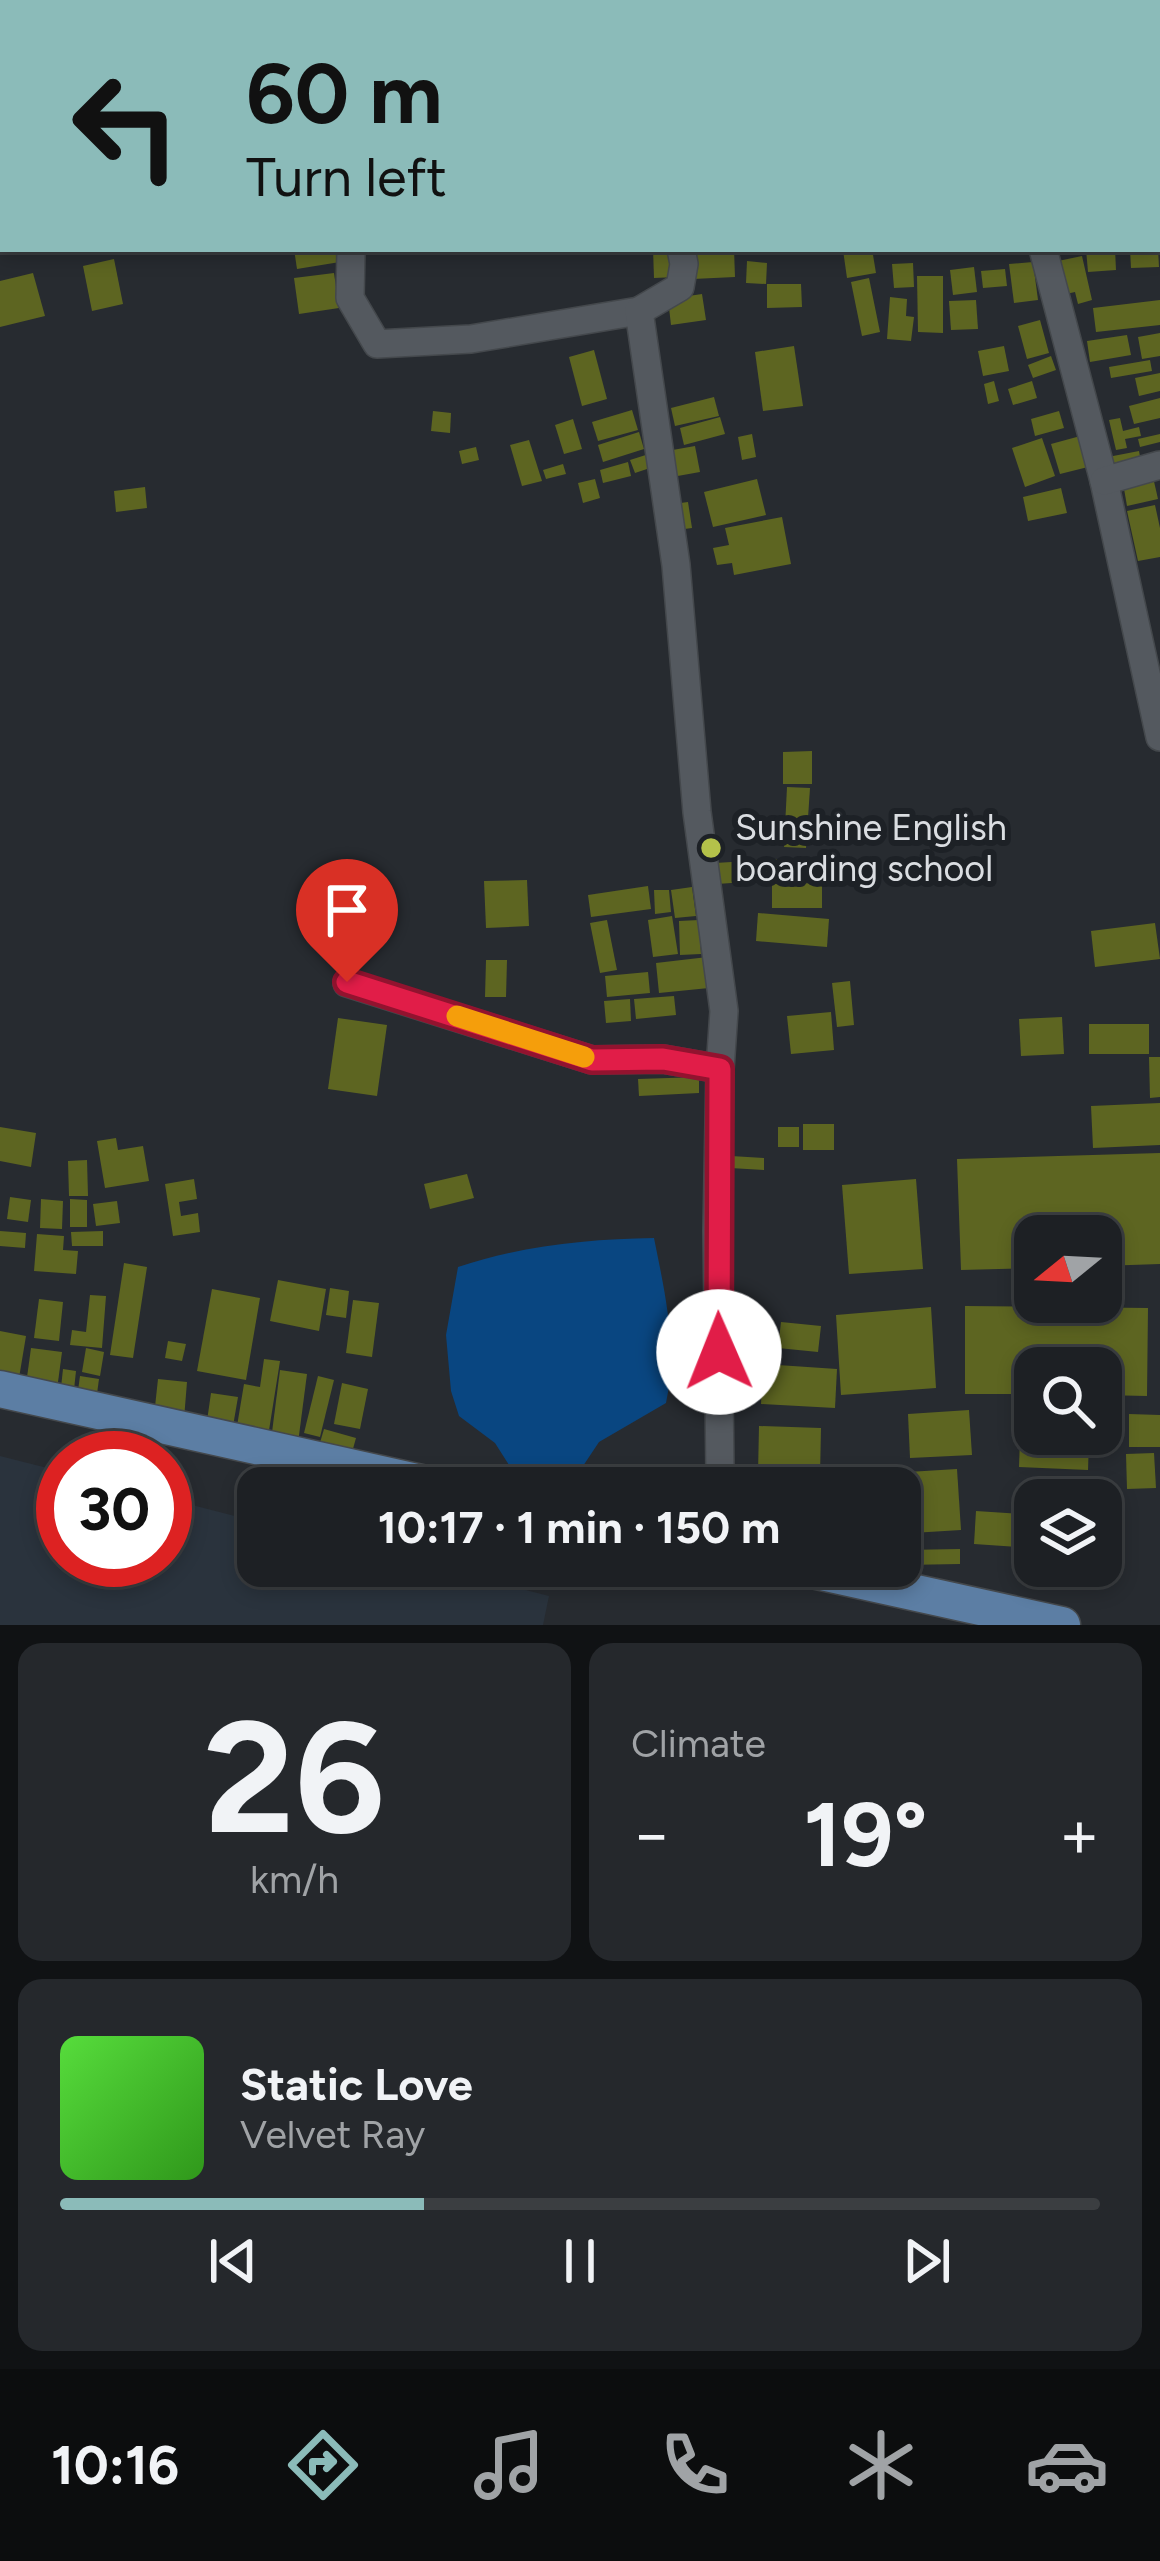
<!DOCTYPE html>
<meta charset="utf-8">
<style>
:root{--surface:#1d2024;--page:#25282c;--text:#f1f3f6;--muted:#a0a3a6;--line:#3b3e41;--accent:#8bbbb9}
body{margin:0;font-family:Figtree,sans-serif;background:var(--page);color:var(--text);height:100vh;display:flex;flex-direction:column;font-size:45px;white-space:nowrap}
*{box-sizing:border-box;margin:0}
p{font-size:39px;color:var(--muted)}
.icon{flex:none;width:66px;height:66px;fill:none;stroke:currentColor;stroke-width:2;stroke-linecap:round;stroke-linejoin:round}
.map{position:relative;height:1625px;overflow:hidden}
.side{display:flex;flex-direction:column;gap:18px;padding:18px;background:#101214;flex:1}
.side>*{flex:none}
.hud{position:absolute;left:0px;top:0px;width:1161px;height:252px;box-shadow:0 6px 18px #0003,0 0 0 3px var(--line);background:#8bbbb9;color:#111;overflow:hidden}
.needle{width:78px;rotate:252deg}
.controls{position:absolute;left:1014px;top:1215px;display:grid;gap:24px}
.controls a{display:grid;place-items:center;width:108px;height:108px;border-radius:24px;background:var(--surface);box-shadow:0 6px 18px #0003,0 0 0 3px var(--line);font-size:60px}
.speed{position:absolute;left:36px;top:1431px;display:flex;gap:24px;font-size:60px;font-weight:700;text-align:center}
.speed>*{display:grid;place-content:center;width:156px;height:156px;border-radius:50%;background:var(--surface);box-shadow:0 6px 18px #0003,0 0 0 3px var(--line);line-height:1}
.speed .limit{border:18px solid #d22;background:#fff;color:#111}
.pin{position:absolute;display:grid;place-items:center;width:102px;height:102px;color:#fff;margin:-123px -51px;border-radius:50% 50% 50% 0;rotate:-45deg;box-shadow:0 0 12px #0007}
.pin .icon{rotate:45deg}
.me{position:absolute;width:132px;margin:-66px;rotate:359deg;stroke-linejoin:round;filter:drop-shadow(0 0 9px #0008)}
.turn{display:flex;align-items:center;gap:42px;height:252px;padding:0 48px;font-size:54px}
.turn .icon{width:156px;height:156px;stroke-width:2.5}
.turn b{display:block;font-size:84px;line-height:102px}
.big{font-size:90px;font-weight:700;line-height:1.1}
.side .widget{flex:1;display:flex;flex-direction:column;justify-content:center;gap:18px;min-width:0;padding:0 42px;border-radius:24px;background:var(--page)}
.side .dial{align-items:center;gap:0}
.dial b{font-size:156px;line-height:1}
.song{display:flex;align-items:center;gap:36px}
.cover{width:144px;height:144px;border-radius:18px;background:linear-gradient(135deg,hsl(110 70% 55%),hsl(110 70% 35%))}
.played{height:12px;border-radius:6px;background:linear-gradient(90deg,var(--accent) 35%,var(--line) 35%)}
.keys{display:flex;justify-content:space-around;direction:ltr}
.heat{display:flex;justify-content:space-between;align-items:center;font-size:66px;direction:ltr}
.side .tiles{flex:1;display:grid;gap:18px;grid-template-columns:1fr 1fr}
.widget:last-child{grid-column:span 2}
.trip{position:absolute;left:237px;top:1467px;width:684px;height:120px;border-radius:24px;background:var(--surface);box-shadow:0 6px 18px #0003,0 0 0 3px var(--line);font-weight:700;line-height:120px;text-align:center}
.dock{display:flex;height:192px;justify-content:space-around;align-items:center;background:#0c0d0e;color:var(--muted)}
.dock .icon{width:84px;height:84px}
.dock .on{color:var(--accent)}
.dock b{font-size:54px;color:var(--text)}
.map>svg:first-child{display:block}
.built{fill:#2a333d}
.water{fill:#094681}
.building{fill:#5d6521}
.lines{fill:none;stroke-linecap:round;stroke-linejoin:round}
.street-casing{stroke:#44484c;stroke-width:30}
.primary-casing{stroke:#44484c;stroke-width:39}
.street{stroke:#54595f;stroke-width:27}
.primary{stroke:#5c7ea4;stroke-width:36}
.route-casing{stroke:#92132f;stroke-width:30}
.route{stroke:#e11d48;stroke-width:21}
.slow{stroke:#f59e0b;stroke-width:21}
.poi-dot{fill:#b4c24a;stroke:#1d2126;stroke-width:4.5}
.labels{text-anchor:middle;stroke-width:12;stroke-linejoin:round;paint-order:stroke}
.poi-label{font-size:36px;fill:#dadde1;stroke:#1d2126;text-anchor:start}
</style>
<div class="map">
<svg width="1160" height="1625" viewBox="0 0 1160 1625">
<rect width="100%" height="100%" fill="#272b30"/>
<path class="built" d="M0 1456 63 1472V1560H165V1498L258 1522V1566H431L549 1596 543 1625H0Z"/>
<path class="water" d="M654 1238C665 1293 678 1348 666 1403L599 1442 581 1469 564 1473 509 1465 495 1443 459 1416 451 1391 446 1335 458 1267C520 1246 588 1239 654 1238Z"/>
<g class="building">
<path d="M294 249H344L346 261 297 269Z"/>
<path d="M653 249H676L677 277 654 278Z"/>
<path d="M692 249H734L735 277 693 279Z"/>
<path d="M872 249 876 273 847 278 843 250Z"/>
<path d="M1086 249H1115L1116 270 1088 272Z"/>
<path d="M1130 249H1158L1159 267 1131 268Z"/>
<path d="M1082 256 1092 300 1078 304 1075 292 1066 294 1058 261Z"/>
<path d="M114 259 123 304 92 311 83 266Z"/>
<path d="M747 261 767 263 766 284 746 283Z"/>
<path d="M1033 262 1038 300 1014 303 1009 264Z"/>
<path d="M913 263 914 287 894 288 892 264Z"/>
<path d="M974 267 977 292 953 295 950 270Z"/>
<path d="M1005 269 1007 286 983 288 981 271Z"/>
<path d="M33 273 45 316 0 327V281Z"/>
<path d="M334 273 339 308 299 314 294 278Z"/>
<path d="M917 276H943V333L918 332Z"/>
<path d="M869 278 880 332 862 336 851 282Z"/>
<path d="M767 284H801L802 307 767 308Z"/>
<path d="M702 294 706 320 671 325 668 299Z"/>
<path d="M890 297 907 299 906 316 914 317 911 341 887 339Z"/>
<path d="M976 300 978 329 951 330 949 301Z"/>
<path d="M1160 300V325L1096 332 1093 308Z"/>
<path d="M1040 320 1049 353 1027 359 1018 326Z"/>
<path d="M1160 333V356L1142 359 1138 337Z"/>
<path d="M1127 335 1131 355 1090 362 1087 341Z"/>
<path d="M794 346 803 406 763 411 755 352Z"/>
<path d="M1004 346 1009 371 983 376 978 351Z"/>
<path d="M594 350 607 399 582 406 569 357Z"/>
<path d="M1051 356 1056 370 1033 378 1028 365Z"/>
<path d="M1150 360 1152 371 1111 378 1109 367Z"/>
<path d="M1160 373V391L1139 396 1135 378Z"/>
<path d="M994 381 999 401 988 404 984 384Z"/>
<path d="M1032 381 1037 398 1013 405 1008 389Z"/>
<path d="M714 397 719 416 675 426 671 408Z"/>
<path d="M1160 398V418L1134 424 1129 406Z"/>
<path d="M632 410 638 430 598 441 592 422Z"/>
<path d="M433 411 451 413 450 433 431 431Z"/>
<path d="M1059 411 1064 428 1035 436 1031 419Z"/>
<path d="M720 417 725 434 684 445 680 428Z"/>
<path d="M1120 418 1123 431 1139 427 1141 436 1125 439 1127 448 1116 450 1109 420Z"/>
<path d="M573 419 582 449 564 454 555 425Z"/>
<path d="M639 432 644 449 603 462 598 445Z"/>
<path d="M752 434 756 457 742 460 738 437Z"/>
<path d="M1160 434V442L1140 447 1138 439Z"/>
<path d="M1084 435 1092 466 1060 474 1051 444Z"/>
<path d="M1042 438 1055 476 1025 487 1012 448Z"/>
<path d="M529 440 542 481 522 486 510 445Z"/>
<path d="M695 446 700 472 672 477 667 451Z"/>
<path d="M476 447 479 460 462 464 459 451Z"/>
<path d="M1139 451 1141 462 1111 469 1108 457Z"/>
<path d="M652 453 656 466 635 473 630 460Z"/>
<path d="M628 462 631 476 603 483 600 470Z"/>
<path d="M563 464 566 474 546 479 543 470Z"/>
<path d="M1153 477 1158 499 1127 506 1123 483Z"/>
<path d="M595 479 600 498 583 503 578 483Z"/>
<path d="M757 479 766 515 713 527 704 492Z"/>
<path d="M145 487 147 508 116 512 114 491Z"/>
<path d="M1061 488 1067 513 1028 521 1023 497Z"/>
<path d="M688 502 692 528 677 530 673 504Z"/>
<path d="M1155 505 1160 528V557L1138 561 1127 511Z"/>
<path d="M782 517 791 564 734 575 732 563 717 565 713 548 729 545 725 528Z"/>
<path d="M812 751V784H783V752Z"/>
<path d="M787 787 810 788 806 848 784 847Z"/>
<path d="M799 858 801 878 717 884 715 863Z"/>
<path d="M354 878 356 935H352V949H330V936H324L323 879Z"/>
<path d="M527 880 529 926 486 928 484 881Z"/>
<path d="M822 883V908H772V884Z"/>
<path d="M648 886 651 909 591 917 588 895Z"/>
<path d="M692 887 696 916 675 918 671 890Z"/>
<path d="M654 890H669L671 912 655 914Z"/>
<path d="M758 913 829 919 827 947 756 941Z"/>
<path d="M672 916 678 954 653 957 648 920Z"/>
<path d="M607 920 617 970 600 973 590 923Z"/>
<path d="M699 920 701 954 680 955 679 921Z"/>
<path d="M1155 923 1160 959 1095 967 1091 931Z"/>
<path d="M716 956 719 987 659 993 656 963Z"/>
<path d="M486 960H507L506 997H485Z"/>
<path d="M648 972 650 993 607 997 605 976Z"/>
<path d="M850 981 854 1025 837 1027 832 983Z"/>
<path d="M674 996 676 1015 636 1019 634 999Z"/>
<path d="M630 999 631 1021 606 1023 604 1001Z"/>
<path d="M831 1012 834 1050 791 1054 787 1016Z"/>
<path d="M1062 1017 1064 1054 1021 1056 1019 1019Z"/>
<path d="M338 1018 387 1025 377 1096 328 1089Z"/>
<rect x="1089" y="1024" width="60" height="30"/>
<path d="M1149 1057H1160V1097L1150 1098Z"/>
<path d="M699 1077V1093L639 1096 638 1079Z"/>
<path d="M1160 1103V1145L1093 1148 1091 1106Z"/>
<rect x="803" y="1124" width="31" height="26"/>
<path d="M0 1127 36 1133 31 1167 0 1161Z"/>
<rect x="778" y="1127" width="21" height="20"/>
<path d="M116 1138 118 1150 143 1146 149 1181 105 1188 97 1141Z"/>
<path d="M1160 1153V1264L1101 1266V1236H1035V1268L961 1270 957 1159Z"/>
<path d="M731 1156 764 1158V1170L730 1168Z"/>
<path d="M87 1160 88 1196H69L68 1161Z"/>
<path d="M467 1174 474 1198 430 1209 424 1184Z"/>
<path d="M194 1179 197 1199 179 1202 181 1216 198 1213 200 1232 173 1236 165 1184Z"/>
<path d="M916 1179 923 1269 849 1274 842 1185Z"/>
<path d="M10 1197 31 1200 28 1222 7 1219Z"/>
<path d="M41 1199 63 1201 62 1229 40 1228Z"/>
<path d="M70 1199 87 1200V1227H70Z"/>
<path d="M117 1201 120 1223 96 1226 93 1204Z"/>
<path d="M0 1231 26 1233 25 1248 0 1246Z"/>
<path d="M103 1231V1246H72L71 1232Z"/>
<path d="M37 1234 64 1236 63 1250 78 1251 76 1274 34 1271Z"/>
<path d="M124 1263 147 1267 133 1358 110 1355Z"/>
<path d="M278 1280 326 1289 319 1331 270 1321Z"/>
<path d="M330 1288 349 1291 346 1318 326 1315Z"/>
<path d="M212 1289 260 1298 246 1380 197 1371Z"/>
<path d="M90 1295 106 1296 102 1348 70 1345 72 1330 86 1332Z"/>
<path d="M39 1299 63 1302 59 1341 34 1338Z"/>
<path d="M353 1300 379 1303 372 1357 346 1353Z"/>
<path d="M965 1306 1148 1308 1147 1396 1101 1395V1368H1035V1394H965Z"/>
<path d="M931 1307 936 1388 841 1395 836 1315Z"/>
<path d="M781 1322 821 1326 818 1352 778 1348Z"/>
<path d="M0 1331 26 1336 18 1384 0 1381Z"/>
<path d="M168 1341 186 1344 182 1361 165 1358Z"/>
<path d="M31 1348 62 1352 56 1397 25 1392Z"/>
<path d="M86 1348 104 1352 100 1376 82 1372Z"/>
<path d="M264 1359 280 1361 267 1443 235 1438 244 1384 260 1387Z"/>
<path d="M763 1364 837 1369 835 1408 761 1404Z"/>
<path d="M63 1369 76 1371 73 1399 60 1397Z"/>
<path d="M280 1370 307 1374 298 1443 271 1440Z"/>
<path d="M80 1376 99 1379 96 1401 77 1398Z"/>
<path d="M318 1376 334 1380 320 1437 304 1433Z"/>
<path d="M158 1379 187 1382 184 1419 154 1416Z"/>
<path d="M342 1383 368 1389 360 1429 334 1424Z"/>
<path d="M211 1393 238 1397 232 1432 206 1428Z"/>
<path d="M1035 1407V1429L1016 1430 1014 1408Z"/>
<path d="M969 1410 972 1455 910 1458 908 1414Z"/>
<path d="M1129 1414 1160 1415V1447H1129Z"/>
<path d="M759 1426 821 1428 820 1476 758 1474Z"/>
<path d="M324 1429 356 1438 351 1456 319 1446Z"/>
<path d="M1020 1438 1089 1440 1088 1470 1019 1467Z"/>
<path d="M1154 1453 1156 1488 1127 1489 1126 1454Z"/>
<path d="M957 1469 961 1530 912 1533 908 1472Z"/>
<path d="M976 1511 1035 1515 1034 1548 974 1544Z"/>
<path d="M960 1549V1564L904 1565V1550Z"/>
</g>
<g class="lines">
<g class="street-casing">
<g id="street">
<path d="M685 0 686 3"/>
<path d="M1038 3V0"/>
<path d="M1158 119H1160"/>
<path d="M351 249 350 298 377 344 471 339 639 311"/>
<path d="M681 249 684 264 680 287 639 311 676 565 697 812 724 1011 720 1069 717 1231 720 1474 718 1488"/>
<path d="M1043 249 1104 481 1160 737"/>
<path d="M1104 481 1160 465"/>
<path d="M347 983 592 1060 663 1059 720 1069"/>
</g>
</g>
<g class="primary-casing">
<g id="primary">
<path d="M0 1389 444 1488"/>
<path d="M794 1566 1062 1625"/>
</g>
</g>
<use href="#street" class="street"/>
<use href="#primary" class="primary"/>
</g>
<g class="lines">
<g class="route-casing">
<path id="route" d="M347 982 592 1060 663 1059 720 1069 719 1352"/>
</g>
<use href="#route" class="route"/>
<path class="slow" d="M457 1016 584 1057"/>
</g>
<circle class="poi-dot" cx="711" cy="848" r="12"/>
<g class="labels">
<g class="poi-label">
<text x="735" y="840">Sunshine English<tspan x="735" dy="41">boarding school</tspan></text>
</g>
</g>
</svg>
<div class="controls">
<a><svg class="needle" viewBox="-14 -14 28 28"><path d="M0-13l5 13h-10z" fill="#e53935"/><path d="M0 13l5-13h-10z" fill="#a0a3a6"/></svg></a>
<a><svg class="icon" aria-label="search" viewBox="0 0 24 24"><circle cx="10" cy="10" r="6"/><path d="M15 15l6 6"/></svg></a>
<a><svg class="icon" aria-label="layers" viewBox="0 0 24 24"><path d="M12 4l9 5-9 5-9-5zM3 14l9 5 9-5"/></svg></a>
</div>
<div class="speed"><div class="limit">30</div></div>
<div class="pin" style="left:347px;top:982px;background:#d93025"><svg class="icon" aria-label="arrive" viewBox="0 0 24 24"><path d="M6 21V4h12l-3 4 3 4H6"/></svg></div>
<svg class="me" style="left:719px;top:1352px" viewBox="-20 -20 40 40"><circle r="19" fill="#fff"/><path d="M0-13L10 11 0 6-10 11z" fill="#e11d48"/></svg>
<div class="trip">10:17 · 1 min · 150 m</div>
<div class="hud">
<div class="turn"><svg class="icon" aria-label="left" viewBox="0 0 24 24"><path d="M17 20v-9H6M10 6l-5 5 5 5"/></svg><div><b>60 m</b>Turn left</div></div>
</div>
</div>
<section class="side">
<div class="tiles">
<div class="widget dial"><b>26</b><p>km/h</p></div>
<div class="widget"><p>Climate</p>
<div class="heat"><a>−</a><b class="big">19°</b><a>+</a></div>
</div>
<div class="widget">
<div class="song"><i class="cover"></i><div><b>Static Love</b><p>Velvet Ray</p></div></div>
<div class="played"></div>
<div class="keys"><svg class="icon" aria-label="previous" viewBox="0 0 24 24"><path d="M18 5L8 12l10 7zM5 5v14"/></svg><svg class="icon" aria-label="pause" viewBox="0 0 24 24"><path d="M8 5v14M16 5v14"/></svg><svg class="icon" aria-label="next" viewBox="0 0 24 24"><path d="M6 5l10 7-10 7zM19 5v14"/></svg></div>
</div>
</div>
</section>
<nav class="dock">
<b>10:16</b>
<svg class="icon on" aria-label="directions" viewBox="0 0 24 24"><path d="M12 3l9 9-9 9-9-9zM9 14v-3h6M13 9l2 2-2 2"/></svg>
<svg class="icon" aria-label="music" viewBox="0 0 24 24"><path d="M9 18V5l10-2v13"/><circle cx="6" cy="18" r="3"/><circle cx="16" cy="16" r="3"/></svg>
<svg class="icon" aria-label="phone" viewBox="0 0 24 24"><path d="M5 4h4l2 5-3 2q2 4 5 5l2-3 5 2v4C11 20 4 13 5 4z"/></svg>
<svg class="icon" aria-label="climate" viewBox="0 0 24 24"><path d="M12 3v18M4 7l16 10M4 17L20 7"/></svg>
<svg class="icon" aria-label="car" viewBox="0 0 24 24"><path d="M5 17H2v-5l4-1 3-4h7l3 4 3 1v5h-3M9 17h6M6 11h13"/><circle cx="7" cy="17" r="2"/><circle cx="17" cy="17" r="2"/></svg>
</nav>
